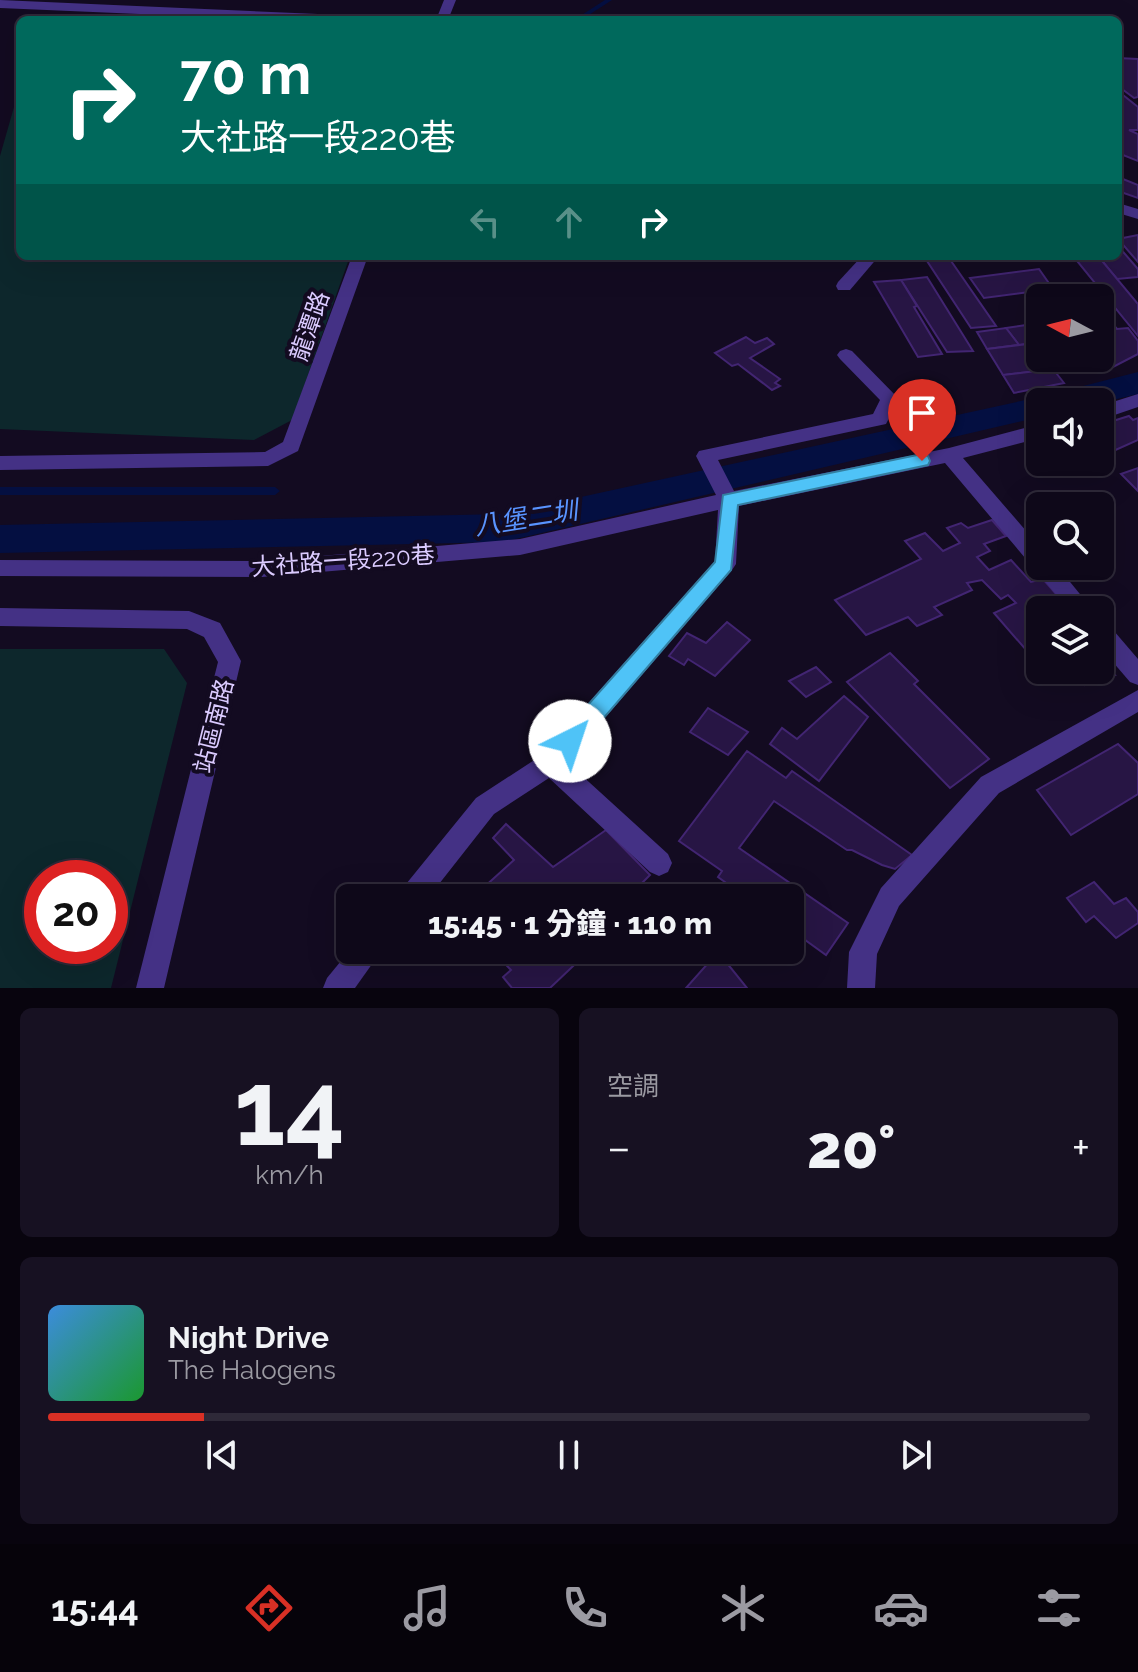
<!DOCTYPE html>
<html lang="zh-TW">
<meta charset="utf-8">
<style>
:root{--surface:#0e0819;--page:#171122;--text:#f1f3f6;--muted:#9b9aa2;--line:#2e2938;--accent:#d93025}
body{margin:0;font-family:Raleway,"Noto Sans TC",sans-serif;background:var(--page);color:var(--text);height:100vh;display:flex;flex-direction:column;font-size:30px;white-space:nowrap}
*{box-sizing:border-box;margin:0}
p{font-size:26px;color:var(--muted)}
.icon{flex:none;width:44px;height:44px;fill:none;stroke:currentColor;stroke-width:2;stroke-linecap:round;stroke-linejoin:round}
.map{position:relative;height:988px;overflow:hidden}
.sheet{display:flex;flex-direction:column;gap:20px;padding:20px;background:#08040e;flex:1}
.sheet>*{flex:none}
.guide{position:absolute;left:16px;top:16px;width:1106px;height:244px;border-radius:12px;box-shadow:0 8px 32px #0002,0 0 0 2px var(--line);background:#00695c;color:#fff;overflow:hidden}
.needle{width:52px;rotate:277deg}
.buttons{position:absolute;left:1026px;top:284px;display:grid;gap:16px}
.buttons a{display:grid;place-items:center;width:88px;height:88px;border-radius:12px;background:var(--surface);box-shadow:0 8px 32px #0002,0 0 0 2px var(--line);font-size:40px}
.speed{position:absolute;left:24px;top:860px;display:flex;gap:16px;font-size:40px;font-weight:700;text-align:center}
.speed>*{display:grid;place-content:center;width:104px;height:104px;border-radius:50%;background:var(--surface);box-shadow:0 8px 32px #0002,0 0 0 2px var(--line);line-height:1}
.speed .limit{border:12px solid #d22;background:#fff;color:#111}
.pin{position:absolute;display:grid;place-items:center;width:68px;height:68px;color:#fff;margin:-82px -34px;border-radius:50% 50% 50% 0;rotate:-45deg;box-shadow:0 0 8px #0007}
.pin .icon{rotate:45deg}
.me{position:absolute;width:88px;margin:-44px;rotate:41deg;stroke-linejoin:round;filter:drop-shadow(0 0 6px #0008)}
.turn{display:flex;align-items:center;gap:28px;height:168px;padding:0 32px;font-size:36px}
.turn .icon{width:104px;height:104px;stroke-width:2.5}
.turn b{display:block;font-size:56px;line-height:68px}
.lanes{display:flex;align-items:center;height:76px;padding:0 32px;background:#0003;justify-content:center;gap:40px;direction:ltr}
.lanes .off{opacity:.35}
.big{font-size:60px;font-weight:800;line-height:1.1}
.sheet .tile{flex:1;display:flex;flex-direction:column;justify-content:center;gap:12px;min-width:0;padding:0 28px;border-radius:12px;background:var(--page)}
.sheet .dial{align-items:center;gap:0}
.dial b{font-size:104px;line-height:1}
.song{display:flex;align-items:center;gap:24px}
.cover{width:96px;height:96px;border-radius:12px;background:linear-gradient(135deg,hsl(210 70% 55%),hsl(130 70% 35%))}
.played{height:8px;border-radius:4px;background:linear-gradient(90deg,var(--accent) 15%,var(--line) 15%)}
.keys{display:flex;justify-content:space-around;direction:ltr}
.heat{display:flex;justify-content:space-between;align-items:center;font-size:44px;direction:ltr}
.sheet .tiles{flex:1;display:grid;gap:20px;grid-template-columns:1fr 1fr}
.tile:last-child{grid-column:span 2}
.trip{position:absolute;left:336px;top:884px;width:468px;height:80px;border-radius:12px;background:var(--surface);box-shadow:0 8px 32px #0002,0 0 0 2px var(--line);font-weight:800;line-height:80px;text-align:center}
.tabs{display:flex;height:128px;justify-content:space-around;align-items:center;background:#06030a;color:var(--muted)}
.tabs .icon{width:56px;height:56px}
.tabs .selected{color:var(--accent)}
.tabs b{font-size:36px;color:var(--text)}
.map>svg:first-child{display:block}
.green{fill:#0d272c;fill-rule:evenodd}
.lines{fill:none;stroke-linecap:round;stroke-linejoin:round}
.stream{fill:#040f41;fill-rule:evenodd}
.canal{fill:#040f41;fill-rule:evenodd}
.building{fill:#271544;stroke:#422572;stroke-width:2}
.service{fill:#443185;fill-rule:evenodd}
.minor{fill:#443185;fill-rule:evenodd}
.route{fill:#4fc3f7;stroke:#337fa1;stroke-width:2}
.labels{text-anchor:middle;stroke-width:8;stroke-linejoin:round;paint-order:stroke}
.street-label{font-size:24px;fill:#dbcbff;stroke:#130b21}
.water-label{font-size:26px;font-style:italic;fill:#5994ff;stroke:#130b21}
</style>
<div class="map">
<svg width="1138" height="988" viewBox="0 0 1138 988">
<rect width="100%" height="100%" fill="#130b21"/>
<g class="green">
<path d="M20 86V256H350L292 420 254 440 0 429V156Z"/>
<path d="M0 649H164L187 683 111 988H0ZM110 878V946H42V878Z"/>
</g>
<g class="lines">
<g class="stream">
<path d="M605 0H612L581 20H574Z"/>
<path d="M0 487H275L280 491 275 495H0Z"/>
</g>
<path class="canal" d="M1138 372V394L1100 403 1040 402V417L503 542 0 553V525L503 514 1044 396Z"/>
</g>
<g class="building">
<path d="M1118 58 1138 59V97L1134 98 1118 86V64H1122Z"/>
<path d="M1118 91 1138 107V130H1129L1138 134V161L1118 153Z"/>
<path d="M1118 177 1138 185V198L1118 191Z"/>
<path d="M1138 235V262L1118 239Z"/>
<path d="M1118 246 1138 269V277L1117 279 1098 256H1118Z"/>
<path d="M1073 256H1098L1138 304V336Z"/>
<path d="M949 258 996 326 971 328 927 261Z"/>
<path d="M1039 269 1053 289 984 298 970 278Z"/>
<path d="M927 277 973 351 947 352 901 280Z"/>
<path d="M901 280 917 306 914 307 942 354 918 357 874 282Z"/>
<path d="M1083 284 1094 298H1067L1060 287Z"/>
<path d="M1104 314 1117 329 1128 328 1138 341V354L1113 367 1100 348V315Z"/>
<path d="M1040 323V342L1035 343 1019 345 1006 328Z"/>
<path d="M1006 328 1019 345 987 349 977 332Z"/>
<path d="M746 337 755 343 767 338 774 344 750 358 780 379 775 383 780 386 772 390 738 364 732 366 715 353Z"/>
<path d="M1035 343 1040 358H1045L1053 369 1003 375 987 349Z"/>
<path d="M1100 348 1111 363 1082 369 1075 360 1049 364 1045 358H1100Z"/>
<path d="M1053 369 1064 383 1014 393 1003 375Z"/>
<path d="M1129 416 1133 420 1138 418V440L1111 452 1107 448 1100 450V425Z"/>
<path d="M1138 468V491L1121 474Z"/>
<path d="M992 520 1006 536 984 544 990 551 977 557 989 570 1011 560 1031 582 1043 579 1057 595 1048 599 1058 610H1040V666L994 613 1016 603 1008 595 1001 599 982 580 967 583 972 590 934 607 942 615 917 626 908 617 866 635 835 600 921 559 905 541 925 533 943 551 960 543 947 528 961 523 968 528Z"/>
<path d="M727 622 750 640 715 676 688 659 684 665 669 656 687 633 706 643Z"/>
<path d="M890 653 918 681 914 684 989 759 950 788 847 682Z"/>
<path d="M1100 658 1115 675 1085 685 1071 670H1100Z"/>
<path d="M816 667 831 682 806 697 789 681Z"/>
<path d="M844 696 868 717 819 781 770 744 782 728 797 739Z"/>
<path d="M708 708 748 732 728 755 690 732Z"/>
<path d="M1118 744 1138 763V794L1071 835 1037 790Z"/>
<path d="M747 751 786 778 792 771 912 855 895 869 882 865 852 850H847L774 801 739 848 848 923 826 955 790 929V898H747L718 877 722 871 679 841Z"/>
<path d="M506 824 553 867 606 830 650 875 643 882 652 890 644 898H472L514 860 493 838Z"/>
<path d="M1094 882 1114 904 1126 898 1138 912V923L1116 938 1094 916 1086 922 1067 898Z"/>
<path d="M492 950H590L550 988H512L503 977 511 970Z"/>
<path d="M718 952 747 988H686Z"/>
</g>
<g class="lines">
<g class="service">
<path d="M1118 203 1138 209V219L1118 213Z"/>
<path d="M862 256H879L850 290H838L836 286 838 282Z"/>
<path d="M846 349 852 351 899 399 886 424 718 460 734 491 949 448 1040 424V438L963 458 1040 547V566H1057L1093 610H1069L945 463 739 506 736 564 732 570 567 762 668 854 672 863 668 872 659 876 650 872 549 778 494 814 428 898H398L402 889 476 798 542 755 715 561 718 510 520 555 262 577 0 576V560L262 561 520 539 716 495 696 456 699 451 873 414 880 400 840 359 837 355 840 351Z"/>
<path d="M1138 394V407L1100 420V406Z"/>
<path d="M1100 622 1108 624 1138 659V685L1130 682 1100 647Z"/>
<path d="M1138 690V712L999 793 899 906 877 954 875 988H847L849 952 881 888 981 777Z"/>
<path d="M350 950H382L355 988H323L327 978Z"/>
</g>
<g class="minor">
<path d="M0 0 364 16 370 20H280L0 8Z"/>
<path d="M444 0H456L448 20H436Z"/>
<path d="M352 256H368L298 451 268 466 0 470V456L265 452 283 442Z"/>
<path d="M0 608 189 611 220 623 241 661 164 988H136L218 662 204 637 187 629 0 626Z"/>
</g>
</g>
<path class="route" d="M922 454 928 456 930 461 928 465 738 505 731 570 578 748 570 751 562 748 559 741 562 734 715 562 723 495Z"/>
<g class="labels">
<g class="street-label">
<text transform="translate(310 326) rotate(-71)" y="8">龍潭路</text>
<text transform="translate(343 561) rotate(-4)" y="8">大社路一段220巷</text>
<text transform="translate(214 726) rotate(-76)" y="8">站區南路</text>
</g>
<g class="water-label">
<text transform="translate(526 518) rotate(-9)" y="9">八堡二圳</text>
</g>
</g>
</svg>
<div class="buttons">
<a><svg class="needle" viewBox="-14 -14 28 28"><path d="M0-13l5 13h-10z" fill="#e53935"/><path d="M0 13l5-13h-10z" fill="#9b9aa2"/></svg></a>
<a><svg class="icon" aria-label="sound" viewBox="0 0 24 24"><path d="M4 9h4l5-4v14l-5-4H4zM17 9q2 3 0 6"/></svg></a>
<a><svg class="icon" aria-label="search" viewBox="0 0 24 24"><circle cx="10" cy="10" r="6"/><path d="M15 15l6 6"/></svg></a>
<a><svg class="icon" aria-label="layers" viewBox="0 0 24 24"><path d="M12 4l9 5-9 5-9-5zM3 14l9 5 9-5"/></svg></a>
</div>
<div class="speed"><div class="limit">20</div></div>
<div class="pin" style="left:922px;top:461px;background:#d93025"><svg class="icon" aria-label="arrive" viewBox="0 0 24 24"><path d="M6 21V4h12l-3 4 3 4H6"/></svg></div>
<svg class="me" style="left:570px;top:741px" viewBox="-20 -20 40 40"><circle r="19" fill="#fff"/><path d="M0-13L10 11 0 6-10 11z" fill="#4fc3f7"/></svg>
<div class="trip">15:45 · 1 分鐘 · 110 m</div>
<div class="guide">
<div class="turn"><svg class="icon" aria-label="right" viewBox="0 0 24 24"><path d="M7 20v-9h11M14 6l5 5-5 5"/></svg><div><b>70 m</b>大社路一段220巷</div></div>
<div class="lanes"><svg class="icon off" aria-label="left" viewBox="0 0 24 24"><path d="M17 20v-9H6M10 6l-5 5 5 5"/></svg><svg class="icon off" aria-label="ahead" viewBox="0 0 24 24"><path d="M12 20V5M6 11l6-6 6 6"/></svg><svg class="icon" aria-label="right" viewBox="0 0 24 24"><path d="M7 20v-9h11M14 6l5 5-5 5"/></svg></div>
</div>
</div>
<section class="sheet">
<div class="tiles">
<div class="tile dial"><b>14</b><p>km/h</p></div>
<div class="tile"><p>空調</p>
<div class="heat"><a>−</a><b class="big">20°</b><a>+</a></div>
</div>
<div class="tile">
<div class="song"><i class="cover"></i><div><b>Night Drive</b><p>The Halogens</p></div></div>
<div class="played"></div>
<div class="keys"><svg class="icon" aria-label="previous" viewBox="0 0 24 24"><path d="M18 5L8 12l10 7zM5 5v14"/></svg><svg class="icon" aria-label="pause" viewBox="0 0 24 24"><path d="M8 5v14M16 5v14"/></svg><svg class="icon" aria-label="next" viewBox="0 0 24 24"><path d="M6 5l10 7-10 7zM19 5v14"/></svg></div>
</div>
</div>
</section>
<nav class="tabs">
<b>15:44</b>
<svg class="icon selected" aria-label="directions" viewBox="0 0 24 24"><path d="M12 3l9 9-9 9-9-9zM9 14v-3h6M13 9l2 2-2 2"/></svg>
<svg class="icon" aria-label="music" viewBox="0 0 24 24"><path d="M9 18V5l10-2v13"/><circle cx="6" cy="18" r="3"/><circle cx="16" cy="16" r="3"/></svg>
<svg class="icon" aria-label="phone" viewBox="0 0 24 24"><path d="M5 4h4l2 5-3 2q2 4 5 5l2-3 5 2v4C11 20 4 13 5 4z"/></svg>
<svg class="icon" aria-label="climate" viewBox="0 0 24 24"><path d="M12 3v18M4 7l16 10M4 17L20 7"/></svg>
<svg class="icon" aria-label="car" viewBox="0 0 24 24"><path d="M5 17H2v-5l4-1 3-4h7l3 4 3 1v5h-3M9 17h6M6 11h13"/><circle cx="7" cy="17" r="2"/><circle cx="17" cy="17" r="2"/></svg>
<svg class="icon" aria-label="filters" viewBox="0 0 24 24"><path d="M4 7h16M4 17h16"/><circle cx="9" cy="7" r="2"/><circle cx="15" cy="17" r="2"/></svg>
</nav>
